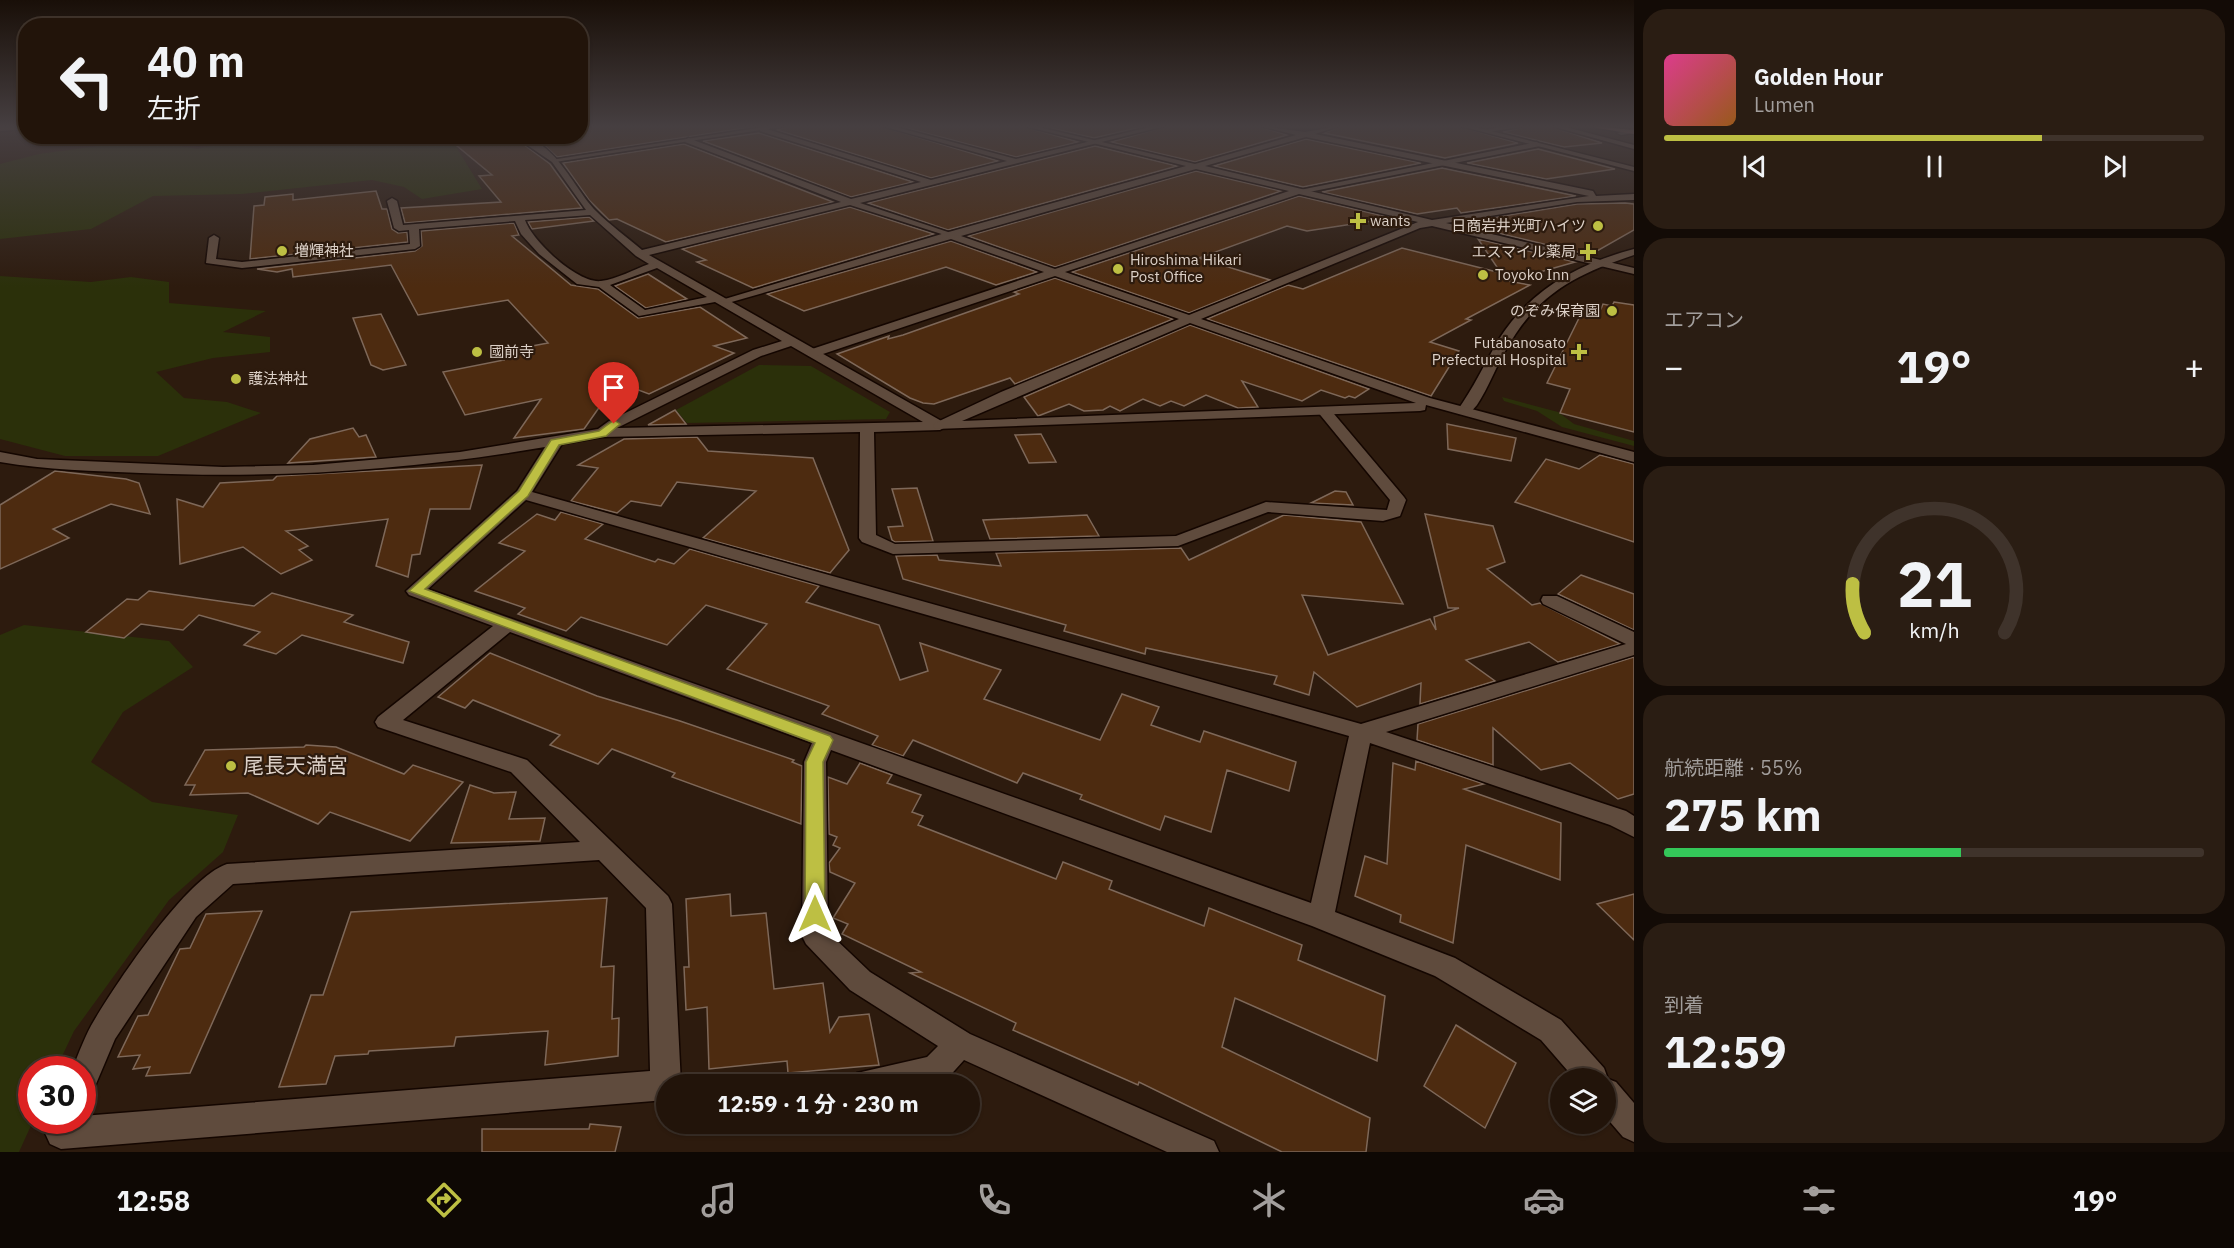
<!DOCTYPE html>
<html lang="ja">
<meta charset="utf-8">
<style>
:root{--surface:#22140a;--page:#2a1d13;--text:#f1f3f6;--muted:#a29e9c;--line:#3f332b;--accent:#bdbf43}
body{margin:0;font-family:"IBM Plex Sans","Noto Sans JP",sans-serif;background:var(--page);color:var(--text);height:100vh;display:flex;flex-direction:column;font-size:22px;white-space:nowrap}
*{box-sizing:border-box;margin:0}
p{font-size:20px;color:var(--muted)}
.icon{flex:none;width:33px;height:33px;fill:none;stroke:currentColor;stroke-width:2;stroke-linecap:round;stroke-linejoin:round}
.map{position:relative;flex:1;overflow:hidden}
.details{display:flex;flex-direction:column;gap:9px;padding:9px;background:#130b06;width:600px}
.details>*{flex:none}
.guide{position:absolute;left:18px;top:18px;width:570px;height:126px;border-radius:24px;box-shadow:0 2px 4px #0004,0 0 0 2px var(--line);background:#22140a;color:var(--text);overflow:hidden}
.buttons{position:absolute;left:1550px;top:1068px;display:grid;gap:12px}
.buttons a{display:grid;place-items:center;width:66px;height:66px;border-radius:50%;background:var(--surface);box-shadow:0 2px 4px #0004,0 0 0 2px var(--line);font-size:30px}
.speed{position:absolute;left:18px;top:1056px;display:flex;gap:12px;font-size:30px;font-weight:700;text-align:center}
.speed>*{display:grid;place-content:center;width:78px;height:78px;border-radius:50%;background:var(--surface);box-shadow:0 2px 4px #0004,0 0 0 2px var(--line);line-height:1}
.speed .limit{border:9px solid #d22;background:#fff;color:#111}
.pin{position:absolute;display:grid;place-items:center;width:51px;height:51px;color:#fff;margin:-62px -26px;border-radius:50% 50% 50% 0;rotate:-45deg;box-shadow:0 0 6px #0007}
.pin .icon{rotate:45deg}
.me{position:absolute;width:66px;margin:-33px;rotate:0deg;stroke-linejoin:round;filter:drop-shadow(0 0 4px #0008)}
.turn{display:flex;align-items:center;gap:21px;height:126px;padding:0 30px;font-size:27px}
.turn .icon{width:78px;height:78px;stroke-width:2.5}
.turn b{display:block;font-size:42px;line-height:51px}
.big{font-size:45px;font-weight:700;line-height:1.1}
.details .tile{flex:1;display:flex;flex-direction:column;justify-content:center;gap:9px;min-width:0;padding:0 21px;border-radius:24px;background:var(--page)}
.details .dial{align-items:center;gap:0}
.dial svg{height:156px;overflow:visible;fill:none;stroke:var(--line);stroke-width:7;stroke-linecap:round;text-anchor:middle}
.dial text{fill:var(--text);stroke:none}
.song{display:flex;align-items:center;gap:18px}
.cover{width:72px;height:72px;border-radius:9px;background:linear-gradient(135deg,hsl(330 70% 55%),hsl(30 70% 35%))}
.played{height:6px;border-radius:3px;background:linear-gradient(90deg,var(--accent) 70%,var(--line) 70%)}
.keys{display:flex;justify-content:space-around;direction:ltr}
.heat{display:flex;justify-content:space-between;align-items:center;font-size:33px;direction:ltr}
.charge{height:9px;border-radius:4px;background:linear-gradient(90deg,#34c759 55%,var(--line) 0)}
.trip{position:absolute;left:656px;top:1074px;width:324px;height:60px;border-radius:30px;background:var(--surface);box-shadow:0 2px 4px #0004,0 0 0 2px var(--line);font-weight:700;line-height:60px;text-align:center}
.menu{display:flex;height:96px;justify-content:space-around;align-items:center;background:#0e0804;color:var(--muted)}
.menu .icon{width:42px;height:42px}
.menu .selected{color:var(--accent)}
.menu b{font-size:27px;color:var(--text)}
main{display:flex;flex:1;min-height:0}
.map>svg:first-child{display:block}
.green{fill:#2b300a}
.building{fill:#4d2b10;stroke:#7e6859;stroke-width:1.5}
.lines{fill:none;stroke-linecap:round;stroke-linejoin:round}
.street-casing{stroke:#140600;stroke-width:3}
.secondary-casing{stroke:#140600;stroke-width:3}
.primary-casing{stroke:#140600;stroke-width:3}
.street{fill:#5f4b3d;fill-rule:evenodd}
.secondary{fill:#5f4b3d;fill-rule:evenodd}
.primary{fill:#ae6c65;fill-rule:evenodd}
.route{fill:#bdbf43;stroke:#7b7c2c;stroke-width:1.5}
.poi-dot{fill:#bdbf43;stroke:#2d1b0e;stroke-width:2}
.labels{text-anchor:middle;stroke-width:4.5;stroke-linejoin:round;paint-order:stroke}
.far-poi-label{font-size:15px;fill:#dcd0c7;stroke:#2d1b0e;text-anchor:start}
.near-poi-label{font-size:21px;fill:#dcd0c7;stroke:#2d1b0e;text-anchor:start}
</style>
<main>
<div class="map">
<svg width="1634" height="1152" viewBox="0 0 1634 1152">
<rect width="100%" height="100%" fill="#2d1b0e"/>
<g class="green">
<path d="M257 137H435L452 140 482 189 422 199 404 187 372 180 242 194 153 196 91 229 0 239V164L39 154 129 142H156L197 149Z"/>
<path d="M0 276 91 282 131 277 169 282V303L266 311 223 332 270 337V352L213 358 156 372 184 398 227 402 261 413 158 456H65L0 439Z"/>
<path d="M759 365 811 366 890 412 886 419 687 423 676 410Z"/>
<path d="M1502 397 1558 412 1574 424 1634 441V446L1562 427 1537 411 1504 401Z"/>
<path d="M24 625 169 641 193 667 123 712 91 762 152 802 238 815 223 852 169 900 74 1031 56 1069 32 1070 33 1121 19 1152H0V635Z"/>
</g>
<g class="building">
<path d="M580 126H758L557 157 542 143 530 136H580Z"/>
<path d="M789 126H880L998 161 931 178 777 130Z"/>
<path d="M899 126H1022L1078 142 1016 157Z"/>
<path d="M1042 126H1146L1094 138Z"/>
<path d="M1167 126H1258L1287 135 1195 162 1111 142Z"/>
<path d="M1341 126H1458L1518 143 1445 158 1324 133Z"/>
<path d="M1528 126H1549L1602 143 1564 147 1503 132Z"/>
<path d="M759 133 913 182 851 197 703 141Z"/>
<path d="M445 136H512L550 164 582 208 405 223 401 208 501 202 479 176 492 175Z"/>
<path d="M1306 139 1421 163 1303 187 1214 166Z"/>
<path d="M684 144 833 202 666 242 617 219 609 220 589 200 563 163Z"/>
<path d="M1095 146 1177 166 948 230 868 203Z"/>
<path d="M1538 149 1573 158 1615 169 1546 179 1467 163Z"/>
<path d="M1442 168 1576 196 1461 213 1457 208 1417 214 1322 192Z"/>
<path d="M1196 171 1281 191 1055 267 968 236Z"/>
<path d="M376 191 382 209H387L392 229 398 233 407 232 408 242 250 259 254 206 264 205 265 197 293 194V200Z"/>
<path d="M1299 196 1392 218 1307 231 1287 226 1199 258 1270 280 1189 313 1072 272Z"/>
<path d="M1625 203 1634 204V230L1590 255 1469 226 1467 222 1577 204Z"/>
<path d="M850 207 934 234 753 288 697 262 706 260 682 249Z"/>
<path d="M589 217 594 221 532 229 528 222Z"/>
<path d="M514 223 519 235 512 236 571 285 598 289 638 318 700 307 747 338 714 346 734 353 649 394 617 382 584 429 514 438 541 399 465 415 443 372 504 360 500 352 548 343 508 300 418 315 391 265 293 277 292 269 277 272 257 269 415 251 422 246 421 231Z"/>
<path d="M1478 239 1575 262 1508 281 1530 285 1466 319 1471 320 1430 342 1459 351 1431 396 1207 319 1288 285 1303 289 1402 248 1501 273Z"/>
<path d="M951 241 1037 272 996 285 946 267 804 311 767 294Z"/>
<path d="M648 274 687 299 646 308 615 286Z"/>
<path d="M1055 278 1173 319 1015 384 1010 378 934 404 923 403 910 398 837 354 889 336 888 339 903 335 1019 294 1014 292Z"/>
<path d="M1614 302 1634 305V432L1560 413 1570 389 1547 383 1585 306 1601 309 1603 304 1612 306Z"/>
<path d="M381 314 406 365 383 370 371 365 353 318Z"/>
<path d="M1190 325 1369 389 1355 398 1349 396 1345 398 1321 390 1302 401 1242 381 1258 407 1238 408 1206 395 1184 406 1171 401 1160 406 1143 399 1120 411 1110 406 1103 410 1084 411 1069 404 1038 416 1024 397Z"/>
<path d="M675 410 686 424 648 425Z"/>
<path d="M1447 424 1516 438 1511 461 1448 449Z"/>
<path d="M353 428 359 437 366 435 376 457 288 463 310 439Z"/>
<path d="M1041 434 1056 462 1029 463 1015 435Z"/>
<path d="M697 437 708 451 813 458 849 550 830 573 703 538 756 491 677 482 661 506 631 501 617 513 571 501 598 468 578 465 624 439Z"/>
<path d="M1600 455 1634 464V542L1515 502 1546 459 1579 469Z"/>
<path d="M482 465 470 509H430L420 554 412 555 408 577 376 566 388 519 286 531 308 546 299 550 312 560 281 574 243 547 180 564 177 499 203 507 220 483 273 480 277 476Z"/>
<path d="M55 471 126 479 139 483 150 514 111 504 53 529 69 538 0 569V505Z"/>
<path d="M917 488 933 541 895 542 892 540 888 527 903 526 892 489Z"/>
<path d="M1335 491 1346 492 1353 505 1311 503Z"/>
<path d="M561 512 603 524 585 539 655 562 658 559 674 564 690 549 819 586 806 602 879 625 900 680 928 671 920 643 1001 670 984 699 1100 740 1122 694 1159 707 1151 725 1200 742 1204 731 1296 762 1289 791 1227 770 1211 832 1165 816 1160 830 1080 799 1082 795 1023 773 1017 783 913 740 903 756 872 745 878 736 822 714 829 706 727 669 767 624 760 622 706 605 667 645 581 617 566 631 518 614 525 608 475 591 525 551 499 543 537 514 555 520Z"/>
<path d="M1425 514 1493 526 1505 562 1487 569 1532 605 1540 603 1620 644 1558 662 1529 642 1466 660 1495 681 1420 704 1421 683 1357 707 1314 672 1309 695 1274 684 1277 676 1146 648 1145 654 1064 631 1066 625 903 579 896 556 937 555 939 560 1001 566 996 553 1181 548 1189 560 1284 515 1361 522 1403 604 1302 595 1328 655 1430 619 1436 630 1434 617 1459 608H1448Z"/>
<path d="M1087 515 1099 536 990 539 983 520Z"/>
<path d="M1581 575 1634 594V630L1558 594Z"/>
<path d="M149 591 254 606 272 593 353 615 344 622 409 642 403 663 302 635 276 654 244 645 260 632 199 615 183 630 141 624 124 638 86 632 127 599 138 600Z"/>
<path d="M490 653 597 696 680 721 794 760 792 762 802 766 801 824 672 777 675 773 612 749 598 764 550 745 560 735 473 700 465 708 438 697Z"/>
<path d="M1634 657V794L1618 799 1570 763 1541 770 1493 728V765L1417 740 1418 724Z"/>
<path d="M306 745 336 747 404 774 413 765 463 782 410 841 330 812 318 824 248 793 190 795 195 785H185L205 750 304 747Z"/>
<path d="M1416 761 1484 784 1464 789 1561 823 1560 880 1466 845 1453 943 1400 922 1401 915 1355 896 1365 856 1387 864 1393 763 1415 770Z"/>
<path d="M860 763 892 775 887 783 921 795 912 812 923 816 918 825 1056 879 1063 862 1112 881 1109 889 1204 926 1209 908 1302 945 1298 960 1385 996 1377 1061 1235 998 1222 1047 1370 1118 1366 1152H1282L1139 1082 1138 1085 1013 1030 1016 1023 910 973 921 972 842 934 848 924 833 918 855 883 830 872 829 863 840 848 833 845 837 837 829 834 828 777 847 784Z"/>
<path d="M470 785 494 793 516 792 509 819 545 818 540 841 451 843Z"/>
<path d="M730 894 731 916 766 913 774 989 823 983 830 1032 839 1017 869 1014 879 1065 788 1073 787 1061 709 1069 707 1007 686 1010 684 967H689L686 899Z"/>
<path d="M1634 894V940L1597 904Z"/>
<path d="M607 898 601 967 614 966 612 1019 619 1018 618 1056 545 1065 548 1031 456 1037 454 1046 369 1051 368 1054 335 1056 326 1084 279 1087 311 995H323L351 912Z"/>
<path d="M262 911 190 1073 146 1076 150 1067 133 1069 140 1055 118 1057 138 1016 148 1015 180 949 190 948 206 914Z"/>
<path d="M1456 1025 1516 1063 1485 1128 1424 1086Z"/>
<path d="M590 1124 621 1127 615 1152H482V1129H589Z"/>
</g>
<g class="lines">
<g class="street-casing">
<g id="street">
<path d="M26 126V129L0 131V127Z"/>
<path d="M882 126H892L1016 159 1154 126H1165L860 203 951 233V237L850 205 649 255 945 423 947 426 940 430 874 432 876 535 895 544 1176 536 1266 502 1387 510 1390 500 1317 411 1324 407 1329 408 1404 497 1406 500 1400 516 1383 521 1268 512 1178 546 893 554 862 542 859 538 860 432 602 437 562 444 532 492 1361 724 1626 644 1543 604 1541 600 1543 596H1557L1634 632V655L1386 732 1626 811 1634 816V837L1610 825 1370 743 1335 912 1455 958 1561 1020 1604 1068 1608 1079 1616 1082 1634 1103V1142L1623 1137 1605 1116V1078H1574L1541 1040 1435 976 1312 926 831 750 826 762 828 932 870 972 970 1034 1214 1141 1219 1152H1167L964 1060 946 1080 935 1084H853L857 1073 927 1057 938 1046 850 990 806 944 802 936 804 762 812 743 510 632 403 720 527 760 668 896 672 904 681 1084H666V1100L61 1149 50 1144 45 1133 50 1120H82V1116L650 1071 646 908 599 860 233 884 196 917 115 1039 93 1091 82 1096V1070H72C79 1053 85 1035 95 1019 118 981 187 877 227 864L580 842 511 772 378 727 375 722 378 717 493 626 409 595 406 591 517 491 545 447C410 470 277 479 141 473 93 471 47 470 0 462V452L37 459 223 467 313 465 460 452 598 429 609 421 753 350 782 341 715 302 639 316 599 287 577 284 539 254 521 234 515 221 419 229 420 246 415 249 242 268 206 263 209 238 214 235 219 238 216 259 242 262 410 244 409 230 399 231 394 228 387 201 392 198 397 201 403 225 586 210 552 162 514 136C554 136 573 188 596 211 610 225 627 237 642 250L841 202 685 142 688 138 851 199 921 182 760 131V127L931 180 1007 161ZM590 215 636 256 649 264C635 269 617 279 601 281 578 284 532 241 525 220ZM657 268 707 297 645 310 610 285ZM791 346 923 422 617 428 761 356ZM526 500 1349 736 1311 903 428 589Z"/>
<path d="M1507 126H1526L1488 132 1484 130Z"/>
<path d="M1551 126H1562L1634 145V149Z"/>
<path d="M50 136H136L83 142Z"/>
<path d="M144 136 198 141 247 136 198 145Z"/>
<path d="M1537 142 1540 146 1299 194 1295 191Z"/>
<path d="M1634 249V255C1577 274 1538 293 1507 348 1496 366 1489 387 1477 405L1469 414H1459L1457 411C1473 389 1485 363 1499 339 1531 289 1578 264 1634 249Z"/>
</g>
</g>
<g class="secondary-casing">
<g id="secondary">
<path d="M771 126H787L555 162 551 160Z"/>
<path d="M1024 126H1034L1195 164 1296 135 1260 126 1305 132 1339 126 1315 134 1593 191 1596 196 1634 194V200L1577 202 1446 223 1634 268V274L1432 226 1420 228 1201 319 1430 398 1634 452V462L1426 405 1425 410 1420 411 935 429 933 426 935 423 1001 392 1179 319 1055 276 817 356H809V350L1044 272 951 239 728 303 718 301 945 233 1186 166ZM1306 137 1589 196 1432 220 1205 166ZM1196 169 1289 191 1055 269 961 236ZM1299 194 1418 222 1189 315 1065 272ZM1190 323 1416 403 962 421Z"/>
<path d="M1460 126H1471L1634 167V171Z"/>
<path d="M1634 129V133L1621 135 1617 133Z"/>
</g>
</g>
<g class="primary-casing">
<path id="primary" d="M1593 126 1634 130V134L1597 128Z"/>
</g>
<use href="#street" class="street"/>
<use href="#secondary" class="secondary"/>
<use href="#primary" class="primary"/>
</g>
<linearGradient id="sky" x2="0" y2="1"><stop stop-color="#190f08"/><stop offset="0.44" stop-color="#463f41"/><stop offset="1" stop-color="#463f41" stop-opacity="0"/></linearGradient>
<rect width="1634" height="287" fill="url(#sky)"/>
<path class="route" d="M614 420 620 424 606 436 559 445 528 496 425 589 830 736 833 740 823 762 825 914 822 920 815 923 808 920 805 914 806 762 815 743 409 591 519 491 551 440 599 431Z"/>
<g class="poi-dot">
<path d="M1355 212h6v6h6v6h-6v6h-6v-6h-6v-6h6z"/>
<circle cx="1598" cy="226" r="6"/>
<circle cx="282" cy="251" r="6"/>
<path d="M1585 243h6v6h6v6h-6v6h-6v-6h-6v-6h6z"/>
<circle cx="1118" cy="269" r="6"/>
<circle cx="1483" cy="275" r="6"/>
<circle cx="1612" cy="311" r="6"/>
<circle cx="477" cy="352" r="6"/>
<path d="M1576 343h6v6h6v6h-6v6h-6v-6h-6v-6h6z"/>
<circle cx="236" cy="379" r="6"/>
<circle cx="231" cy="766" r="6"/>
</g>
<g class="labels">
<g class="far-poi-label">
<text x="1370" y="226">wants</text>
<text x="1586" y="231" text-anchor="end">日商岩井光町ハイツ</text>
<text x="294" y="256">増輝神社</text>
<text x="1576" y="257" text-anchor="end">エスマイル薬局</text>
<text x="1130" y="265">Hiroshima Hikari<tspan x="1130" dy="17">Post Office</tspan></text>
<text x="1495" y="280">Toyoko Inn</text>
<text x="1600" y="316" text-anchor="end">のぞみ保育園</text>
<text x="1566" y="348" text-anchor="end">Futabanosato<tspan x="1566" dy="17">Prefectural Hospital</tspan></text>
<text x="489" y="357">國前寺</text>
<text x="248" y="384">護法神社</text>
</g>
<g class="near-poi-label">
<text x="243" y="773">尾長天満宮</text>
</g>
</g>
</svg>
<div class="buttons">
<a><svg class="icon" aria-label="layers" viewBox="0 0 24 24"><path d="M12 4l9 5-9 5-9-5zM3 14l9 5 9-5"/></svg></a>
</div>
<div class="speed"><div class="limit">30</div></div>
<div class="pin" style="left:614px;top:424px;background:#d93025"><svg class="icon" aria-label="arrive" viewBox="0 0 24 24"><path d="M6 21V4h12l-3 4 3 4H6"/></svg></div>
<svg class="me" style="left:815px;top:914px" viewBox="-20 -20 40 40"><path d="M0-17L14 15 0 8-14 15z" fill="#bdbf43" stroke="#fff" stroke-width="4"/></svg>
<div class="trip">12:59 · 1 分 · 230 m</div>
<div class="guide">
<div class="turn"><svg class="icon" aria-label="left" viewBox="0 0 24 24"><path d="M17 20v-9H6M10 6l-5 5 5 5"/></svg><div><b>40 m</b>左折</div></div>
</div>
</div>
<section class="details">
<div class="tile">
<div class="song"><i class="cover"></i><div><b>Golden Hour</b><p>Lumen</p></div></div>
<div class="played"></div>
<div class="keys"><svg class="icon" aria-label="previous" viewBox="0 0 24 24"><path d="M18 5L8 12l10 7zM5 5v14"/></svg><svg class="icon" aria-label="pause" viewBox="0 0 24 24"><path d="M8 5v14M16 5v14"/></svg><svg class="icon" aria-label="next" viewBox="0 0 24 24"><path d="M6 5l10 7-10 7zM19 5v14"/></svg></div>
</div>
<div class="tile"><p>エアコン</p>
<div class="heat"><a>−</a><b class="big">19°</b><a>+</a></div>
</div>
<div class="tile dial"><svg viewBox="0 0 100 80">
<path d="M14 69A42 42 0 1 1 86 69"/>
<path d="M14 69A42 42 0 0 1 8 44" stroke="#bdbf43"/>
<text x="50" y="56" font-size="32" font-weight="700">21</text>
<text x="50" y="72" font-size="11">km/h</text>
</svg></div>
<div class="tile"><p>航続距離 · 55%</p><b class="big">275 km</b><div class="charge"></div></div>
<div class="tile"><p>到着</p><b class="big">12:59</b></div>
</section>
</main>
<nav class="menu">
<b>12:58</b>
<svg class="icon selected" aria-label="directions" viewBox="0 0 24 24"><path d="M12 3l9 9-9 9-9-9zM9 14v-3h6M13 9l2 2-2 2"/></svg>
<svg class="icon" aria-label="music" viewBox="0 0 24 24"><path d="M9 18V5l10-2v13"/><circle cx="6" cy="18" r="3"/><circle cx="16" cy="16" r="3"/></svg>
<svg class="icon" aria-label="phone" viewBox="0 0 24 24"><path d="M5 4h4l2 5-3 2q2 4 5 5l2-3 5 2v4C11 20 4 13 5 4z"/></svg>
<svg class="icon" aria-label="climate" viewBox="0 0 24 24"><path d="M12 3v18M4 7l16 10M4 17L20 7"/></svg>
<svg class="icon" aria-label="car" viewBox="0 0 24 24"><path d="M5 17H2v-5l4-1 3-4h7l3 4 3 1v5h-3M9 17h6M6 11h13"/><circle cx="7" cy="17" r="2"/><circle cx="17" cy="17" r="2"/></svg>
<svg class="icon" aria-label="filters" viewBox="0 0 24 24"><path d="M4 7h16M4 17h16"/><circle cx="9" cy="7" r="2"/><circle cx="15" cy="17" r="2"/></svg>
<b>19°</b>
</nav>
